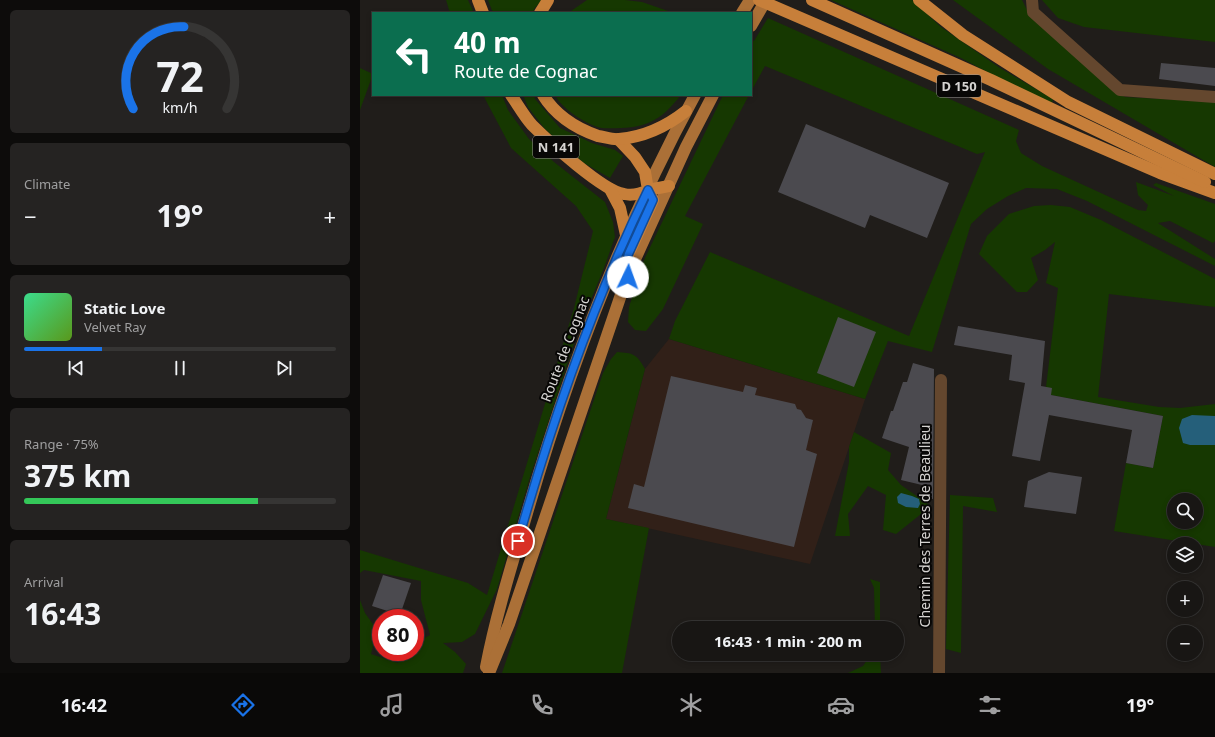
<!DOCTYPE html>
<meta charset="utf-8">
<style>
:root{--surface:#181614;--page:#252322;--text:#f1f3f6;--muted:#9f9fa0;--line:#363534;--accent:#1a73e8}
body{margin:0;font-family:"Noto Sans",sans-serif;background:var(--page);color:var(--text);height:100vh;display:flex;flex-direction:column;font-size:15px;white-space:nowrap}
*{box-sizing:border-box;margin:0}
p{font-size:13px;color:var(--muted)}
.icon{flex:none;width:22px;height:22px;fill:none;stroke:currentColor;stroke-width:2;stroke-linecap:round;stroke-linejoin:round}
.map{position:relative;flex:1;overflow:hidden}
.side{display:flex;flex-direction:column;gap:10px;padding:10px;background:#0d0c0b;width:360px}
.side>*{flex:none}
.banner{position:absolute;left:12px;top:12px;width:380px;height:84px;border-radius:0px;box-shadow:0 2px 6px #0003,0 0 0 1px var(--line);background:#0b6e4f;color:#fff;overflow:hidden}
.tools{position:absolute;left:807px;top:493px;display:grid;gap:8px}
.tools a{display:grid;place-items:center;width:36px;height:36px;border-radius:50%;background:var(--surface);box-shadow:0 2px 6px #0003,0 0 0 1px var(--line);font-size:20px}
.speed{position:absolute;left:12px;top:609px;display:flex;gap:8px;font-size:20px;font-weight:700;text-align:center}
.speed>*{display:grid;place-content:center;width:52px;height:52px;border-radius:50%;background:var(--surface);box-shadow:0 2px 6px #0003,0 0 0 1px var(--line);line-height:1}
.speed .limit{border:6px solid #d22;background:#fff;color:#111}
.pin{position:absolute;display:grid;place-items:center;width:34px;height:34px;color:#fff;margin:-17px;border:2px solid #fff;border-radius:50%;box-shadow:0 1px 4px #0007}
.me{position:absolute;width:44px;margin:-22px;rotate:3deg;stroke-linejoin:round;filter:drop-shadow(0 0 3px #0008)}
.turn{display:flex;align-items:center;gap:14px;height:84px;padding:0 16px;font-size:18px}
.turn .icon{width:52px;height:52px;stroke-width:2.5}
.turn b{display:block;font-size:28px;line-height:34px}
.big{font-size:30px;font-weight:700;line-height:1.1}
.side .widget{flex:1;display:flex;flex-direction:column;justify-content:center;gap:6px;min-width:0;padding:0 14px;border-radius:6px;background:var(--page)}
.side .dial{align-items:center;gap:0}
.dial svg{height:104px;overflow:visible;fill:none;stroke:var(--line);stroke-width:7;stroke-linecap:round;text-anchor:middle}
.dial text{fill:var(--text);stroke:none}
.song{display:flex;align-items:center;gap:12px}
.cover{width:48px;height:48px;border-radius:6px;background:linear-gradient(135deg,hsl(150 70% 55%),hsl(90 70% 35%))}
.played{height:4px;border-radius:2px;background:linear-gradient(90deg,var(--accent) 25%,var(--line) 25%)}
.keys{display:flex;justify-content:space-around;direction:ltr}
.heat{display:flex;justify-content:space-between;align-items:center;font-size:22px;direction:ltr}
.charge{height:6px;border-radius:3px;background:linear-gradient(90deg,#34c759 75%,var(--line) 0)}
.trip{position:absolute;left:312px;top:621px;width:232px;height:40px;border-radius:20px;background:var(--surface);box-shadow:0 2px 6px #0003,0 0 0 1px var(--line);font-weight:700;line-height:40px;text-align:center}
.tabs{display:flex;height:64px;justify-content:space-around;align-items:center;background:#0a0908;color:var(--muted)}
.tabs .icon{width:28px;height:28px}
.tabs .selected{color:var(--accent)}
.tabs b{font-size:18px;color:var(--text)}
main{display:flex;flex:1;min-height:0}
.map>svg:first-child{display:block}
.industrial{fill:#312018}
.green{fill:#163801;fill-rule:evenodd}
.water{fill:#255f7a}
.building{fill:#4b4a4f}
.lines{fill:none;stroke-linecap:round;stroke-linejoin:round}
.minor{stroke:#64472e;stroke-width:12}
.major{stroke:#ab7037;stroke-width:12}
.highway{stroke:#c77f3a;stroke-width:12}
.route-casing{stroke:#114b97;stroke-width:10}
.route{stroke:#1a73e8;stroke-width:7}
.labels{text-anchor:middle;stroke-width:4;stroke-linejoin:round;paint-order:stroke}
.shield{fill:#080706;stroke:#989694;stroke-width:1}
.shield-label{font-size:13px;font-weight:bold;fill:#d5d3d1}
.street-label{font-size:14px;fill:#d5d3d1;stroke:#080706}
</style>
<main>
<section class="side">
<div class="widget dial"><svg viewBox="0 0 100 80">
<path d="M14 69A42 42 0 1 1 86 69"/>
<path d="M14 69A42 42 0 0 1 53 6" stroke="#1a73e8"/>
<text x="50" y="56" font-size="32" font-weight="700">72</text>
<text x="50" y="72" font-size="11">km/h</text>
</svg></div>
<div class="widget"><p>Climate</p>
<div class="heat"><a>−</a><b class="big">19°</b><a>+</a></div>
</div>
<div class="widget">
<div class="song"><i class="cover"></i><div><b>Static Love</b><p>Velvet Ray</p></div></div>
<div class="played"></div>
<div class="keys"><svg class="icon" aria-label="previous" viewBox="0 0 24 24"><path d="M18 5L8 12l10 7zM5 5v14"/></svg><svg class="icon" aria-label="pause" viewBox="0 0 24 24"><path d="M8 5v14M16 5v14"/></svg><svg class="icon" aria-label="next" viewBox="0 0 24 24"><path d="M6 5l10 7-10 7zM19 5v14"/></svg></div>
</div>
<div class="widget"><p>Range · 75%</p><b class="big">375 km</b><div class="charge"></div></div>
<div class="widget"><p>Arrival</p><b class="big">16:43</b></div>
</section>
<div class="map">
<svg width="855" height="673" viewBox="0 0 855 673">
<rect width="100%" height="100%" fill="#201d1a"/>
<path class="industrial" d="M309 339 505 399 450 564 246 519 285 369Z"/>
<g class="green">
<path d="M86 0H108L114 13H90Z"/>
<path d="M128 0H182L174 9 173 13H133Z"/>
<path d="M227 0H265L282 2 314 13H208Z"/>
<path d="M471 0H552L581 27 640 68 693 99 692 103 650 84 601 58Z"/>
<path d="M593 0H662L670 16 765 97 855 102V167L688 69Z"/>
<path d="M682 0H855V42L724 27 698 18Z"/>
<path d="M408 18 659 130 656 141 661 153 682 166 778 210 786 211 788 205 778 195 776 182 814 196 793 185 796 183 855 204V241L853 243 810 221 798 223 855 259V266L727 201 697 189 666 188 648 196 627 209 611 224 572 352 528 341 505 399 309 339 315 321 350 252 549 336 625 152 617 154 405 66 391 92V40L394 41Z"/>
<path d="M0 68 13 74 0 110Z"/>
<path d="M123 95H142L148 110 169 139 194 162 245 202 253 222 255 237 244 268 218 331 170 477 137 589 115 634 102 642 83 643 95 652 106 664 103 673H0V600L5 613 17 630 11 654 38 663 45 652H55V643L70 635 61 600V581L4 570 0 573V550L108 583 127 595 214 308 233 231 216 206 151 148Z"/>
<path d="M163 95H174L175 99 200 128 232 143 255 150 263 156 250 178 224 163 185 129 168 107Z"/>
<path d="M195 95H321C311 107 303 117 288 123 277 128 254 129 242 128 228 126 201 108 195 95Z"/>
<path d="M363 95H389L325 216 343 224 303 309 286 331 275 330 268 322 269 307 284 260Z"/>
<path d="M691 205 710 207 741 220 855 279V307L749 294 738 397 799 407 820 408 855 404V547L754 531 766 463 793 468 803 416 691 395 686 387 698 288 686 283 695 242 685 250 671 258 678 280 667 292H657L619 254 627 236 649 214 674 206ZM814 500H836V522H814Z"/>
<path d="M257 352C273 353 277 354 285 369L246 519 289 528 262 673H142L243 373 251 359Z"/>
<path d="M494 432 531 453 528 470 541 485 571 506 536 534 523 530 526 495 508 486 488 514 490 536H475L489 462V447Z"/>
<path d="M590 495 633 498 637 512 603 506 601 653 586 649Z"/>
<path d="M510 579 520 582V628H515L514 588Z"/>
<path d="M511 654H520L521 673H488L503 666Z"/>
</g>
<g class="water">
<path d="M832 415 855 416V445H830L823 443 819 428 822 419Z"/>
<path d="M541 493 552 496 559 499 560 504 558 508 546 507 538 503 537 497Z"/>
</g>
<g class="building">
<path d="M801 63 855 68V86L799 79Z"/>
<path d="M446 124 589 183 567 238 510 215 505 228 418 192Z"/>
<path d="M478 317 516 332 494 387 457 373Z"/>
<path d="M598 326 685 341 681 386 692 388 691 395 803 416 793 468 766 463 772 430 689 415 680 461 652 456 665 383 649 380 652 355 594 345Z"/>
<path d="M553 363 574 369 573 499 560 497 562 485 541 480 549 447 522 438 531 411H533L543 382H547Z"/>
<path d="M311 376 383 392 385 385 397 388 395 395 435 404 437 409 441 410 446 418 453 420 446 450 457 454 434 547 268 508 274 484 284 487Z"/>
<path d="M689 472 722 477 716 514 664 507 668 481Z"/>
<path d="M23 575 51 583 40 615 12 606Z"/>
</g>
<g class="lines">
<g class="minor">
<path d="M672 0 673 12 760 90 855 97"/>
<path d="M579 673 581 380"/>
</g>
<g class="major">
<path d="M382 13 390 0"/>
<path d="M391 26 406 0"/>
<path d="M126 667C136 615 152 564 167 513 209 368 263 227 335 95"/>
<path d="M129 673 149 624 267 277 326 147 353 95"/>
</g>
<g class="highway">
<path d="M118 0 123 13"/>
<path d="M399 0 800 173 855 193"/>
<path d="M452 0 631 80 845 182"/>
<path d="M559 0 603 35 708 102 855 174"/>
<path d="M180 13 188 0"/>
<path d="M151 95C158 105 164 116 172 125 188 141 244 192 264 194 273 196 280 194 288 190L285 172 275 157 258 139"/>
<path d="M183 95C196 116 215 128 238 136 245 137 253 140 259 139 284 137 307 126 326 111"/>
<path d="M250 189 260 208 266 235"/>
<path d="M267 277 268 255 293 200 288 190 309 186"/>
</g>
</g>
<g class="lines">
<g class="route-casing">
<path id="route" d="M158 541C192 421 233 302 288 190L293 200 268 255V277"/>
</g>
<use href="#route" class="route"/>
</g>
<g class="labels">
<g class="shield">
<rect x="577" y="75" width="44" height="22" rx="3"/>
<rect x="173" y="136" width="46" height="22" rx="3"/>
</g>
<g class="shield-label">
<text x="599" y="91">D 150</text>
<text x="196" y="152">N 141</text>
</g>
<g class="street-label">
<text transform="translate(205 349) rotate(-69)" y="5">Route de Cognac</text>
<text transform="translate(565 526) rotate(-90)" y="5">Chemin des Terres de Beaulieu</text>
</g>
</g>
</svg>
<div class="tools">
<a><svg class="icon" aria-label="search" viewBox="0 0 24 24"><circle cx="10" cy="10" r="6"/><path d="M15 15l6 6"/></svg></a>
<a><svg class="icon" aria-label="layers" viewBox="0 0 24 24"><path d="M12 4l9 5-9 5-9-5zM3 14l9 5 9-5"/></svg></a>
<a>+</a>
<a>−</a>
</div>
<div class="speed"><div class="limit">80</div></div>
<div class="pin" style="left:158px;top:541px;background:#d93025"><svg class="icon" aria-label="arrive" viewBox="0 0 24 24"><path d="M6 21V4h12l-3 4 3 4H6"/></svg></div>
<svg class="me" style="left:268px;top:277px" viewBox="-20 -20 40 40"><circle r="19" fill="#fff"/><path d="M0-13L10 11 0 6-10 11z" fill="#1a73e8"/></svg>
<div class="trip">16:43 · 1 min · 200 m</div>
<div class="banner">
<div class="turn"><svg class="icon" aria-label="left" viewBox="0 0 24 24"><path d="M17 20v-9H6M10 6l-5 5 5 5"/></svg><div><b>40 m</b>Route de Cognac</div></div>
</div>
</div>
</main>
<nav class="tabs">
<b>16:42</b>
<svg class="icon selected" aria-label="directions" viewBox="0 0 24 24"><path d="M12 3l9 9-9 9-9-9zM9 14v-3h6M13 9l2 2-2 2"/></svg>
<svg class="icon" aria-label="music" viewBox="0 0 24 24"><path d="M9 18V5l10-2v13"/><circle cx="6" cy="18" r="3"/><circle cx="16" cy="16" r="3"/></svg>
<svg class="icon" aria-label="phone" viewBox="0 0 24 24"><path d="M5 4h4l2 5-3 2q2 4 5 5l2-3 5 2v4C11 20 4 13 5 4z"/></svg>
<svg class="icon" aria-label="climate" viewBox="0 0 24 24"><path d="M12 3v18M4 7l16 10M4 17L20 7"/></svg>
<svg class="icon" aria-label="car" viewBox="0 0 24 24"><path d="M5 17H2v-5l4-1 3-4h7l3 4 3 1v5h-3M9 17h6M6 11h13"/><circle cx="7" cy="17" r="2"/><circle cx="17" cy="17" r="2"/></svg>
<svg class="icon" aria-label="filters" viewBox="0 0 24 24"><path d="M4 7h16M4 17h16"/><circle cx="9" cy="7" r="2"/><circle cx="15" cy="17" r="2"/></svg>
<b>19°</b>
</nav>
